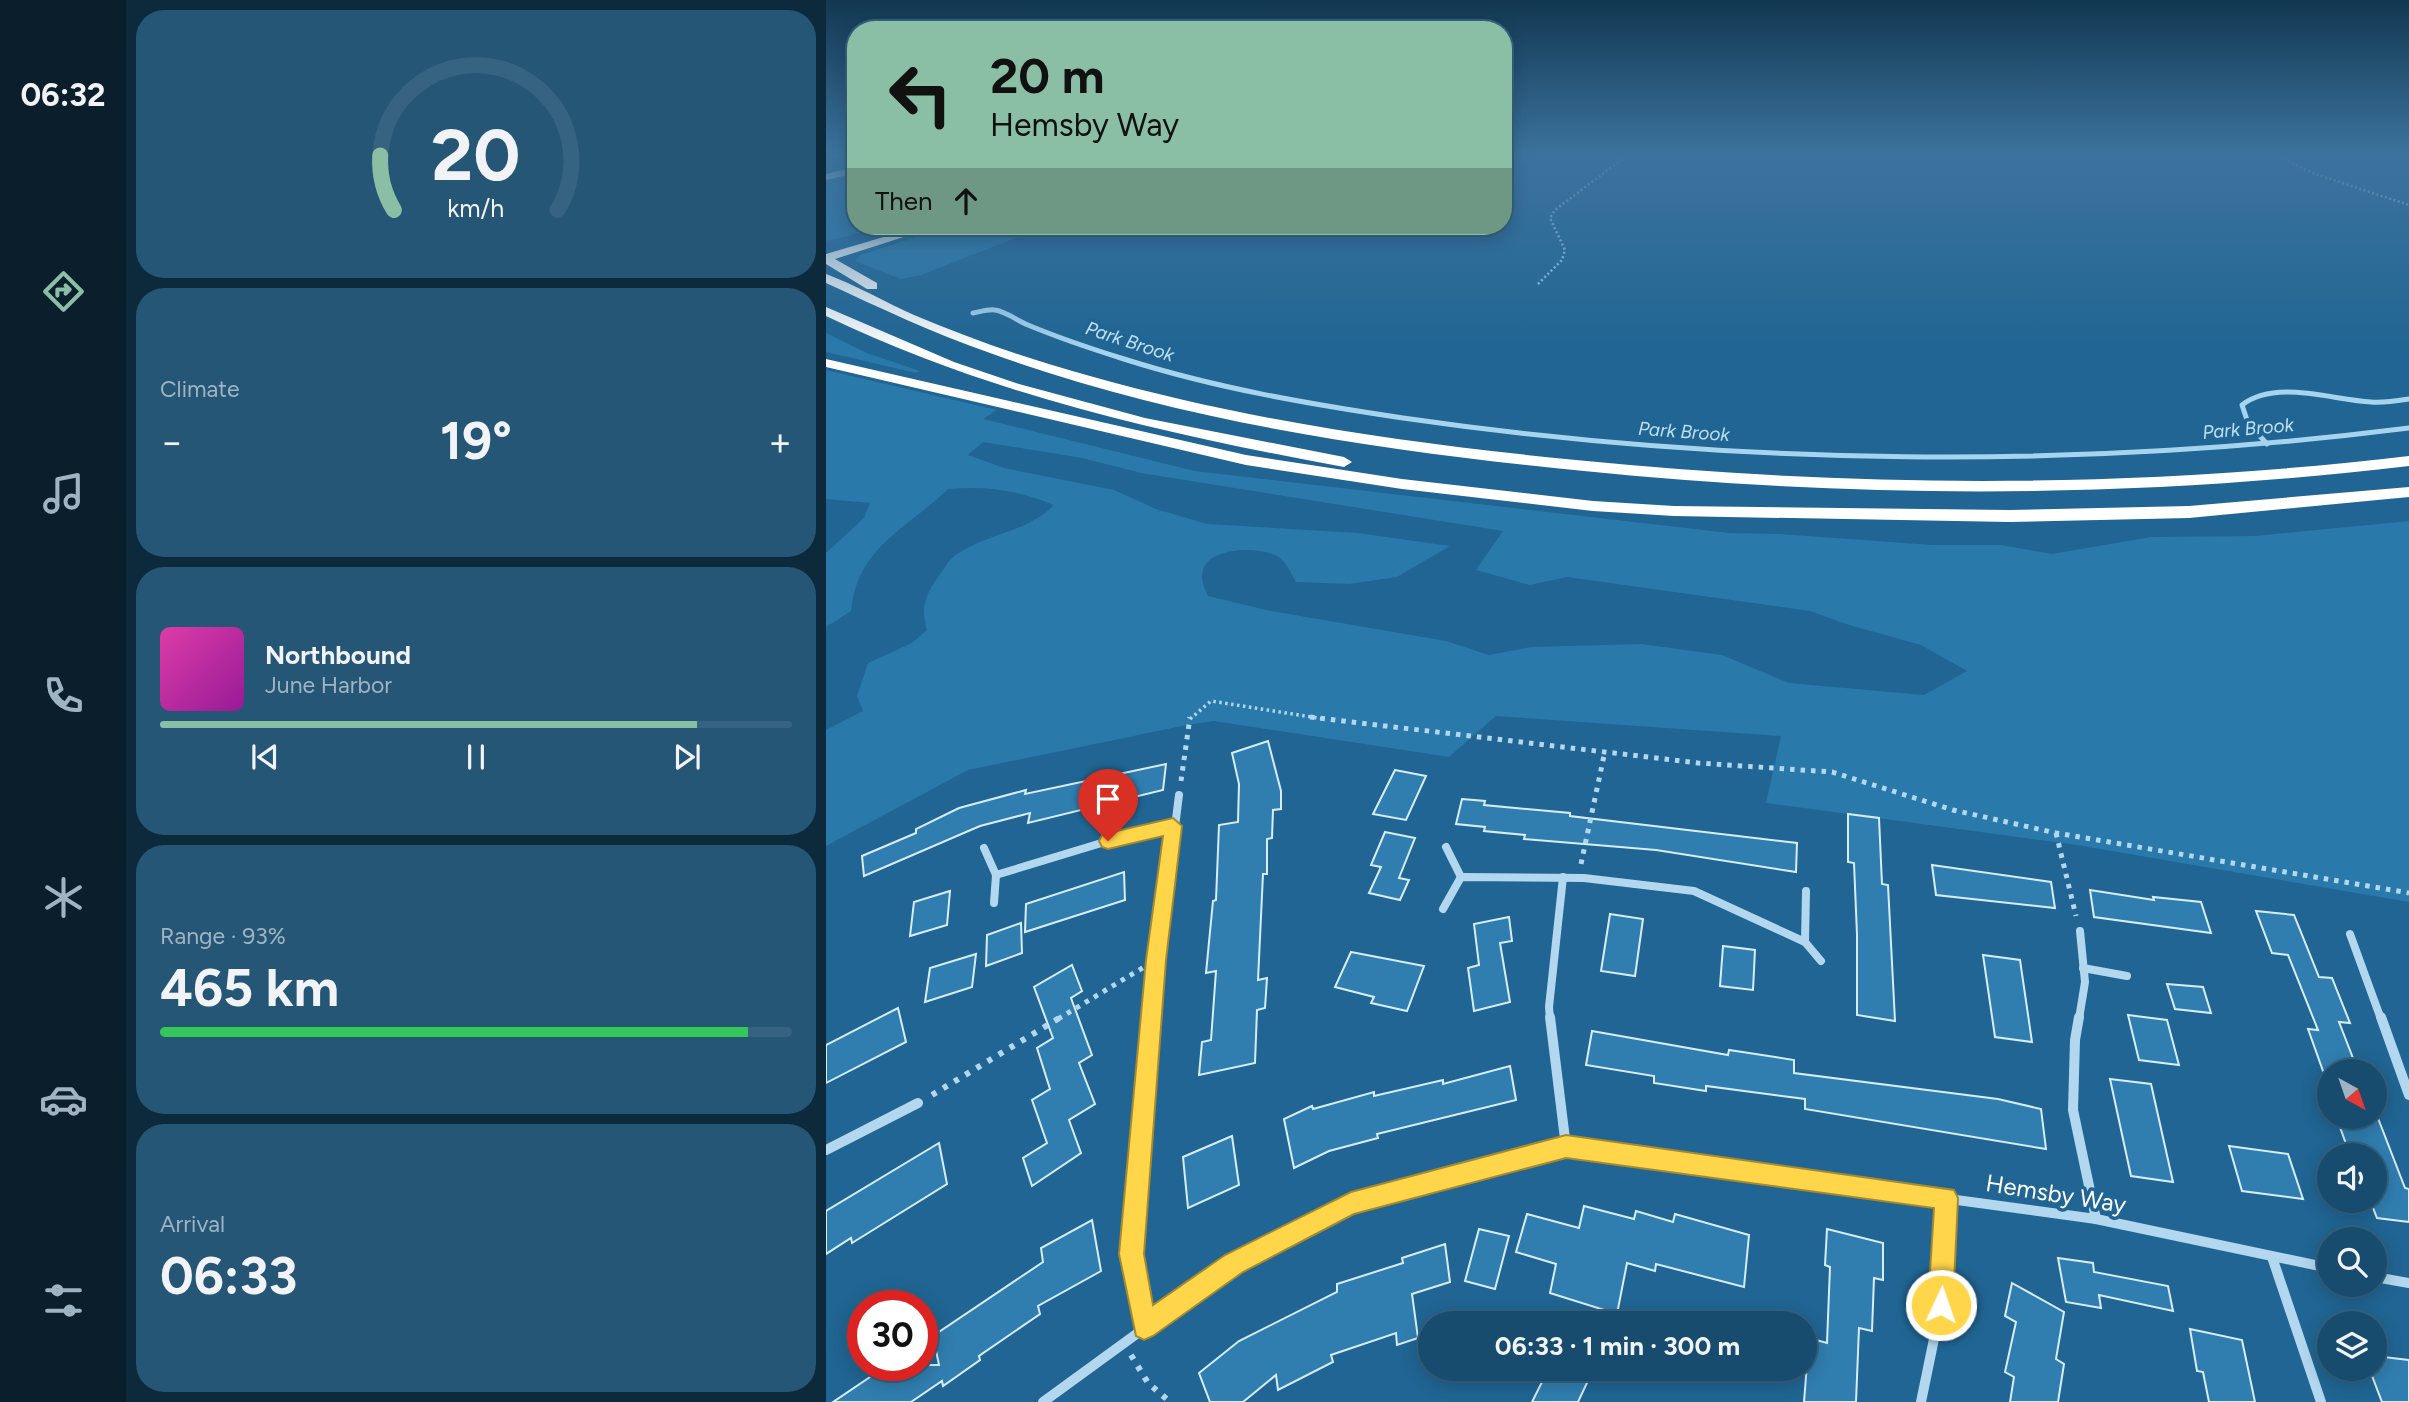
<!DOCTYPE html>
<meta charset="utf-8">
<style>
:root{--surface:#184c6e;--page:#255676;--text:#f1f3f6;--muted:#9fb4c2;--line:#366381;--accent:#8abfa5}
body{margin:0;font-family:Figtree,sans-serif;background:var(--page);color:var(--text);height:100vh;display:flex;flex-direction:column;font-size:26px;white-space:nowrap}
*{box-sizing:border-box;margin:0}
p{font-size:23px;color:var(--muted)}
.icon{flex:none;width:38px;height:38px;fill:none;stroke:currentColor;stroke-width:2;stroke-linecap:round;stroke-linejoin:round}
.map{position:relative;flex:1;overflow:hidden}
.details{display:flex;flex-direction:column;gap:10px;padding:10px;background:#0d2a3c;width:700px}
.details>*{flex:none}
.guide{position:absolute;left:21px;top:21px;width:665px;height:214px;border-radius:28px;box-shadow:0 4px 18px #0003,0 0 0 2px var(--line);background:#8abfa5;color:#111;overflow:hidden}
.needle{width:46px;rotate:140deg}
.fabs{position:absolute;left:1491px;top:1059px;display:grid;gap:14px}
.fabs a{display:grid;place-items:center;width:70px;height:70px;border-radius:50%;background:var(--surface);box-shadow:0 4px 18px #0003,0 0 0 2px var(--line);font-size:35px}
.speed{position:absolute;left:21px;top:1290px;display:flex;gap:14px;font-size:35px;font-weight:700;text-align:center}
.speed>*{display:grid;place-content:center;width:91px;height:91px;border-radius:50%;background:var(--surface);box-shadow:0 4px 18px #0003,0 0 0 2px var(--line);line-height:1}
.speed .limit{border:10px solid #d22;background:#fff;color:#111}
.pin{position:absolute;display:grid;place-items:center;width:60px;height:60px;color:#fff;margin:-72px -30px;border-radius:50% 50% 50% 0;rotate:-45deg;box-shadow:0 0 7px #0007}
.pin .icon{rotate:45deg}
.me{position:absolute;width:77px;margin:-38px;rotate:3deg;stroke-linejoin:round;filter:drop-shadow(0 0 5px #0008)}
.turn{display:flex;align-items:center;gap:24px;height:147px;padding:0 28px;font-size:32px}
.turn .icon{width:91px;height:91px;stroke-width:2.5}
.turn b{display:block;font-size:49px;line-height:60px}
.then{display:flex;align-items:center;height:66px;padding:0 28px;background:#0003;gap:14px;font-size:26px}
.big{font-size:52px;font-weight:700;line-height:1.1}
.details .card{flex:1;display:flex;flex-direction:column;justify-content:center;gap:10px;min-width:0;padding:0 24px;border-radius:28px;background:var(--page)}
.details .dial{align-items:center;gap:0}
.dial svg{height:182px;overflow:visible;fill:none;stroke:var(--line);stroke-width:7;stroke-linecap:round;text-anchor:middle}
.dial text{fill:var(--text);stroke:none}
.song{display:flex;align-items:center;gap:21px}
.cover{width:84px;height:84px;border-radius:10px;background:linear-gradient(135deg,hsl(320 70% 55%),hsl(300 70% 35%))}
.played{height:7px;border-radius:4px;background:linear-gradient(90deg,var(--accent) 85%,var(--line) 85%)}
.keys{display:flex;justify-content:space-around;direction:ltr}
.heat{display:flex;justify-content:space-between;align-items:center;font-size:38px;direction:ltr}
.charge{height:10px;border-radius:5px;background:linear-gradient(90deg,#34c759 93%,var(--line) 0)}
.trip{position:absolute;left:592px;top:1311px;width:399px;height:70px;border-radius:35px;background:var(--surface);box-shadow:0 4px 18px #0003,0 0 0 2px var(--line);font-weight:700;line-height:70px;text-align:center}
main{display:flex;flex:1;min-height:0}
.tabs{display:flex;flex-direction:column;width:126px;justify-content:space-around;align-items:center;background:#0a1e2c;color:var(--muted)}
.tabs .icon{width:49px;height:49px}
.tabs .active{color:var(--accent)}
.tabs b{font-size:32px;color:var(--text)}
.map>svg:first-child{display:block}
.green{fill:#2979ab;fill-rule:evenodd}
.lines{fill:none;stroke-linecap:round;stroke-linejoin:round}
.stream{stroke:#a6d4ef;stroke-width:5}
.building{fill:#307eb0;stroke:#d8edfa;stroke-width:2}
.path-far3{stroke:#b2d7ee;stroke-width:2.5;stroke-dasharray:2 2.5;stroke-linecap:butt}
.path-far2{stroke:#b2d7ee;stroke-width:3.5;stroke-dasharray:2.5 3.5;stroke-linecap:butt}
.path-far1{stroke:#b2d7ee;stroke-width:5;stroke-dasharray:4.5 6;stroke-linecap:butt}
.path{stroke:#b2d7ee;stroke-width:6;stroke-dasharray:5 8;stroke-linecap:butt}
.minor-far1{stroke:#b2d7ee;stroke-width:8}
.minor{stroke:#b2d7ee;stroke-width:10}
.motorway{fill:#fff;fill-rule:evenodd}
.route{fill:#ffd54a;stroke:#a68a30;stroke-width:2}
.labels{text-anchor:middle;stroke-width:7;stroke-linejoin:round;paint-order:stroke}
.far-water-label{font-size:19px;font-style:italic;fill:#bee0f4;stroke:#206593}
.near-street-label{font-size:24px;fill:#fff;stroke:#206593}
</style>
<main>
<nav class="tabs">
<b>06:32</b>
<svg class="icon active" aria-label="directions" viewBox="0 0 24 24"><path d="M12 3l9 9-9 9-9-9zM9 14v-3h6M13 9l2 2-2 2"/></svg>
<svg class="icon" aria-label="music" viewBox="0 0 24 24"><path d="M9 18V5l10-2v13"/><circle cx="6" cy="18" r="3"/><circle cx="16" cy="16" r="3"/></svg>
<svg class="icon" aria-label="phone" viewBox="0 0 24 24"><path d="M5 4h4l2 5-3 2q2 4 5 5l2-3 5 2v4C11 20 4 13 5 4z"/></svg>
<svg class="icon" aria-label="climate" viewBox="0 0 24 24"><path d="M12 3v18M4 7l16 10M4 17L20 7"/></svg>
<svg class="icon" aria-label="car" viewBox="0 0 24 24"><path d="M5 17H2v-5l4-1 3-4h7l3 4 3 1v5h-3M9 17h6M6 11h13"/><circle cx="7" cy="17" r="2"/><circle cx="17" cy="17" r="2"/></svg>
<svg class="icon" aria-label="filters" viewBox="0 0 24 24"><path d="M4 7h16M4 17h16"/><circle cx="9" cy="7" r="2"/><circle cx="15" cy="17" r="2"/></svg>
</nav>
<section class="details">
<div class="card dial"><svg viewBox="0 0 100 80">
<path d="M14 69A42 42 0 1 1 86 69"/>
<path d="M14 69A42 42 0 0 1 8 45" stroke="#8abfa5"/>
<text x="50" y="56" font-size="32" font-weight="700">20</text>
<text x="50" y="72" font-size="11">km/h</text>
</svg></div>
<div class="card"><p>Climate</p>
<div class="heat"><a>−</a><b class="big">19°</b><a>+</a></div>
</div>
<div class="card">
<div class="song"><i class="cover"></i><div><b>Northbound</b><p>June Harbor</p></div></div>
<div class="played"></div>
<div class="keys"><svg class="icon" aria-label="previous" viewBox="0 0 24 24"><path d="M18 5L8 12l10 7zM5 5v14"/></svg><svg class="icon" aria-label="pause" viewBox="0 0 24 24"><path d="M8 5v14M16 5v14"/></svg><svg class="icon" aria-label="next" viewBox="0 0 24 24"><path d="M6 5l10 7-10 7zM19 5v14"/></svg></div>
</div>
<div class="card"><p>Range · 93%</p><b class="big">465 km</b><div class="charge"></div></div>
<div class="card"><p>Arrival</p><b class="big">06:33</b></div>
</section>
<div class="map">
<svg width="1583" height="1402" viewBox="0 0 1583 1402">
<rect width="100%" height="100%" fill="#206593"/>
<g class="green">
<path d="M30 172V226H61L0 241V179Z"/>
<path d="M124 226H220L95 275 75 279 29 261 35 255Z"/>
<path d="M0 333 41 353 94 371 90 373 0 352Z"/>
<path d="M0 370 171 410 157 419 369 471 903 533 954 534 1106 545H1175L1226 554 1325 537 1429 536 1583 521V902L1251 845 940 803 955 736 670 716 623 757 388 721 361 725 142 770 0 846V730L37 711 31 696 42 663 86 643 101 630C95 610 98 597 110 580 117 571 123 559 131 554 164 532 200 533 228 505 191 490 161 486 122 489 82 528 31 547 25 611L0 627V553L38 518 44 503 0 499ZM157 442 256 458 315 473 677 531 650 570 704 585 741 577 984 611 1023 625 1095 645 1141 671 1098 695 963 683 896 655 815 644 705 647 663 655 620 641 440 610 382 596C379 588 374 580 377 570 384 546 438 545 455 559 461 564 466 575 470 582L523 584 571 577 624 546 532 533 381 524 330 509 288 490 178 468 142 455Z"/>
</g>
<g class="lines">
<g class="stream">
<path d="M147 313C153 312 162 309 169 310 179 311 192 321 202 325 233 338 266 349 298 359 389 388 483 404 577 418 909 466 1250 470 1583 428"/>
<path d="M1441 444 1422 423 1416 405C1450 379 1506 400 1545 402 1558 403 1570 401 1583 399"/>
</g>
</g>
<g class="building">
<path d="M442 741 455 791V809L447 810 446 838 441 839V874H437L432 980 441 978 439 1008 431 1010 429 1063 373 1075 376 1042 385 1040 390 971 380 973 387 901 390 900 393 825 412 822 413 784 406 753Z"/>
<path d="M340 764 337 790 202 823 204 813 154 826 38 876 36 856 90 833V829L133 808 200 790 199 794Z"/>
<path d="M569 770 600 776 580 820 547 814Z"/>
<path d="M636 799 659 801 658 805 744 813V816L971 843 970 872 830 850 698 839 699 835 658 831 659 827 630 824Z"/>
<path d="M1022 814 1053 818 1056 884 1062 885 1069 1021 1031 1015V935L1028 863 1022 862Z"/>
<path d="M559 832 589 838 573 878 583 880 574 900 543 893 555 867 545 865Z"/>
<path d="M1106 865 1225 882 1229 908 1110 895Z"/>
<path d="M298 872 299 900 199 932 200 904Z"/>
<path d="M1264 890 1328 900 1327 897 1375 902 1385 933 1268 917Z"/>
<path d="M124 891 121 925 84 936 88 902Z"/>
<path d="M1430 911 1468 915 1493 977 1506 978 1524 1023 1513 1022 1532 1071H1497L1482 1029 1492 1030 1462 955 1446 953Z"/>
<path d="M784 914 817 919 809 976 775 971Z"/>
<path d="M683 917 686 941 674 943 684 1002 648 1011 642 968 653 965 648 924Z"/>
<path d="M195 923 196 953 160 966 161 935Z"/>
<path d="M897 946 929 950 927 990 894 986Z"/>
<path d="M525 952 598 966 581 1011 545 1003 548 997 509 987Z"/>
<path d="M150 954 146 987 99 1002 104 968Z"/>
<path d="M1157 955 1194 960 1206 1042 1169 1037Z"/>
<path d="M246 965 256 991 245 998 266 1055 253 1063 269 1104 243 1120 255 1153 206 1186 197 1158 221 1143 206 1100 224 1089 211 1048 227 1038 208 987Z"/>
<path d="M1341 984 1377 987 1385 1013 1349 1009Z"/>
<path d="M72 1008 80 1042 0 1083V1045Z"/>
<path d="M1302 1015 1341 1020 1353 1065 1313 1060Z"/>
<path d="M766 1031 902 1055 903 1050 968 1060V1073L1172 1099 1215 1109 1220 1149 979 1109V1099L880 1086V1091L828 1083V1076L760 1065Z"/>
<path d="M684 1066 690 1100 551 1134 552 1138 503 1151 468 1168 458 1119 486 1106 487 1109 548 1092V1096L617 1080V1084Z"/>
<path d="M1284 1079 1325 1084 1347 1182 1305 1176Z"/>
<path d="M1550 1113 1579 1188 1583 1189V1222L1551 1218 1544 1200H1549V1155H1524L1510 1116 1549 1119Z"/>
<path d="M406 1136 413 1185 362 1208 357 1157Z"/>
<path d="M113 1143 121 1184 26 1243 25 1238 0 1254V1211Z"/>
<path d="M1403 1146 1462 1154 1477 1199 1416 1191Z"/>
<path d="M758 1206 808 1219 810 1211 847 1222 849 1214 923 1235 918 1287 830 1264 829 1271 801 1263 791 1314 724 1293 730 1264 690 1252 701 1214 753 1228Z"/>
<path d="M266 1220 275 1271 212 1306 214 1314 153 1356 154 1360 117 1386 116 1381 85 1402H7L62 1365H113L107 1336 217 1262 215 1248Z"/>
<path d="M653 1229 683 1236 669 1289 639 1281Z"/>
<path d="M1001 1229 1057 1243V1280L1048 1278 1046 1331 1033 1328 1030 1402H978L983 1338 1001 1343 1004 1267 999 1265Z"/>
<path d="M619 1244 624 1282 586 1294 592 1338 571 1345 570 1333 505 1355 507 1362 452 1390 450 1375 417 1402H384L373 1373 413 1341 511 1292V1284L577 1263 576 1258Z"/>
<path d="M1232 1258 1267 1263 1268 1272 1342 1286 1347 1311 1273 1295 1275 1308 1240 1302Z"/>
<path d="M1186 1283 1238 1312 1230 1359 1238 1364 1232 1402H1184L1188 1377 1179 1372 1190 1322 1179 1316Z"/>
<path d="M1364 1329 1416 1340 1429 1402H1383L1377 1372 1371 1371Z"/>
<path d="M1549 1356 1583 1360V1402H1556L1543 1368H1549Z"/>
<path d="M723 1368H768L752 1402H706Z"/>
</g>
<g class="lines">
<g class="path-far3">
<path d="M1454 157 1489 174 1583 205"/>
<path d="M712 284 736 260 739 250 724 218 729 210 799 157"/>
</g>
<path class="path-far2" d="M364 719 385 701 498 719"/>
<g class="path-far1">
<path d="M484 717 872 763 1006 772 1127 810 1230 833 1583 893"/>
<path d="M355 781 364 717"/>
<path d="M1230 833 1250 916"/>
<path d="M755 864 779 751"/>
<path d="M232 1019 318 967"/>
</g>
<g class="path">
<path d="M106 1095 235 1017"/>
<path d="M305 1355 322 1383 344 1402"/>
</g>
<g class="minor-far1">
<path d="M620 847 635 877"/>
<path d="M158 848 170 875 282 841 347 826"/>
<path d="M168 903 170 875"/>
<path d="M617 909 635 877 758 878 868 891 979 942 995 961"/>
<path d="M1524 934 1555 1019"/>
<path d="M979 942 980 891"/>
<path d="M1257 968 1301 976"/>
<path d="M325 1019 353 795"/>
<path d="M724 1019 723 1007 737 877"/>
<path d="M1253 1019 1259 982 1254 931"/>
</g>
<g class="minor">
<path d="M724 1017 740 1147"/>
<path d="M1253 1017 1249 1040 1247 1110 1270 1219"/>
<path d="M1555 1017 1583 1095"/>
<path d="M0 1150 92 1103"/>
<path d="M1446 1257 1495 1402"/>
<path d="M1549 1277 1583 1283"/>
<path d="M319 1327 305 1254 325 1017"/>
<path d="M217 1402 408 1263 525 1204 740 1147 1270 1219 1503 1268"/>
<path d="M1095 1402 1115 1305 1120 1198"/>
</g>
<g class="motorway">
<path d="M30 167V173L0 180V174Z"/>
<path d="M95 226H112L9 259 51 283V289H41L0 264V254Z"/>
<path d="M0 274C30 285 59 302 88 315 145 339 205 360 264 376 423 421 587 444 750 460 1031 488 1303 489 1583 456V466C1306 499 1036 499 758 471 558 451 354 422 164 353 107 333 54 308 0 283Z"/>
<path d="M0 307 128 362 193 384 319 418 518 457 526 462 518 467C339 434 165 395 0 316Z"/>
<path d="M0 359 420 455 576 479 767 501 848 506 1184 510 1363 506 1583 487V497L1363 518 1184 522 848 516 767 511 576 489 420 465 0 367Z"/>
</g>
</g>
<linearGradient id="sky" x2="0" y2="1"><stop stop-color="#123851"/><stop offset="0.44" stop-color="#3c739e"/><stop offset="1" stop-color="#3c739e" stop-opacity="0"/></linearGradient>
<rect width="1583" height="353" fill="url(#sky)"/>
<path class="route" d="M347 818 356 826 340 960 318 1254 327 1305 399 1255 525 1192 740 1135 1128 1190 1132 1198 1127 1305 1123 1314 1115 1318 1106 1314 1102 1305 1108 1208 740 1158 528 1214 417 1272 327 1336 318 1340 310 1336 293 1254 320 960 337 836 282 849 276 847 273 841 276 835 282 833Z"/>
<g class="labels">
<g class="far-water-label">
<text transform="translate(304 341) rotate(18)" y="7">Park Brook</text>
<text transform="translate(1422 428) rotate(-5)" y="7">Park Brook</text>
<text transform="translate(858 431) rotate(4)" y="7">Park Brook</text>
</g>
<g class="near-street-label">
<text transform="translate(1230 1194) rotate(9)" y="8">Hemsby Way</text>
</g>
</g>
</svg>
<div class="fabs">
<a><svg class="needle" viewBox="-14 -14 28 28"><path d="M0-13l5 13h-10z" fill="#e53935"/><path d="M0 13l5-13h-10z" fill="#9fb4c2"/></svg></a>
<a><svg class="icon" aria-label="sound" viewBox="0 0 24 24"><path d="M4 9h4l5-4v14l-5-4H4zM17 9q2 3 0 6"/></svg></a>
<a><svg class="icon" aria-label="search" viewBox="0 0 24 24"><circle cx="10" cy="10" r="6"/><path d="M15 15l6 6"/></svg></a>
<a><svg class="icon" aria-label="layers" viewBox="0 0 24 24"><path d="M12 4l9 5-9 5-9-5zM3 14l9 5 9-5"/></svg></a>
</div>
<div class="speed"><div class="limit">30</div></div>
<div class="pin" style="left:282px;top:841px;background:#d93025"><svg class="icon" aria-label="arrive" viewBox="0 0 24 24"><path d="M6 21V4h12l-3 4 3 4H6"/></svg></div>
<svg class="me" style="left:1115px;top:1305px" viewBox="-20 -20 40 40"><circle r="17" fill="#ffd54a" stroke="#fff" stroke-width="3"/><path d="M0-11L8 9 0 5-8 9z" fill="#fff"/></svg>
<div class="trip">06:33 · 1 min · 300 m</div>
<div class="guide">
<div class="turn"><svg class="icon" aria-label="left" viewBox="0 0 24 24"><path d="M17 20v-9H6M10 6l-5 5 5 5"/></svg><div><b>20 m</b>Hemsby Way</div></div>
<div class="then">Then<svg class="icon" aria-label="ahead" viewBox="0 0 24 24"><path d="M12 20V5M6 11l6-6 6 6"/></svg></div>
</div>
</div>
</main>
